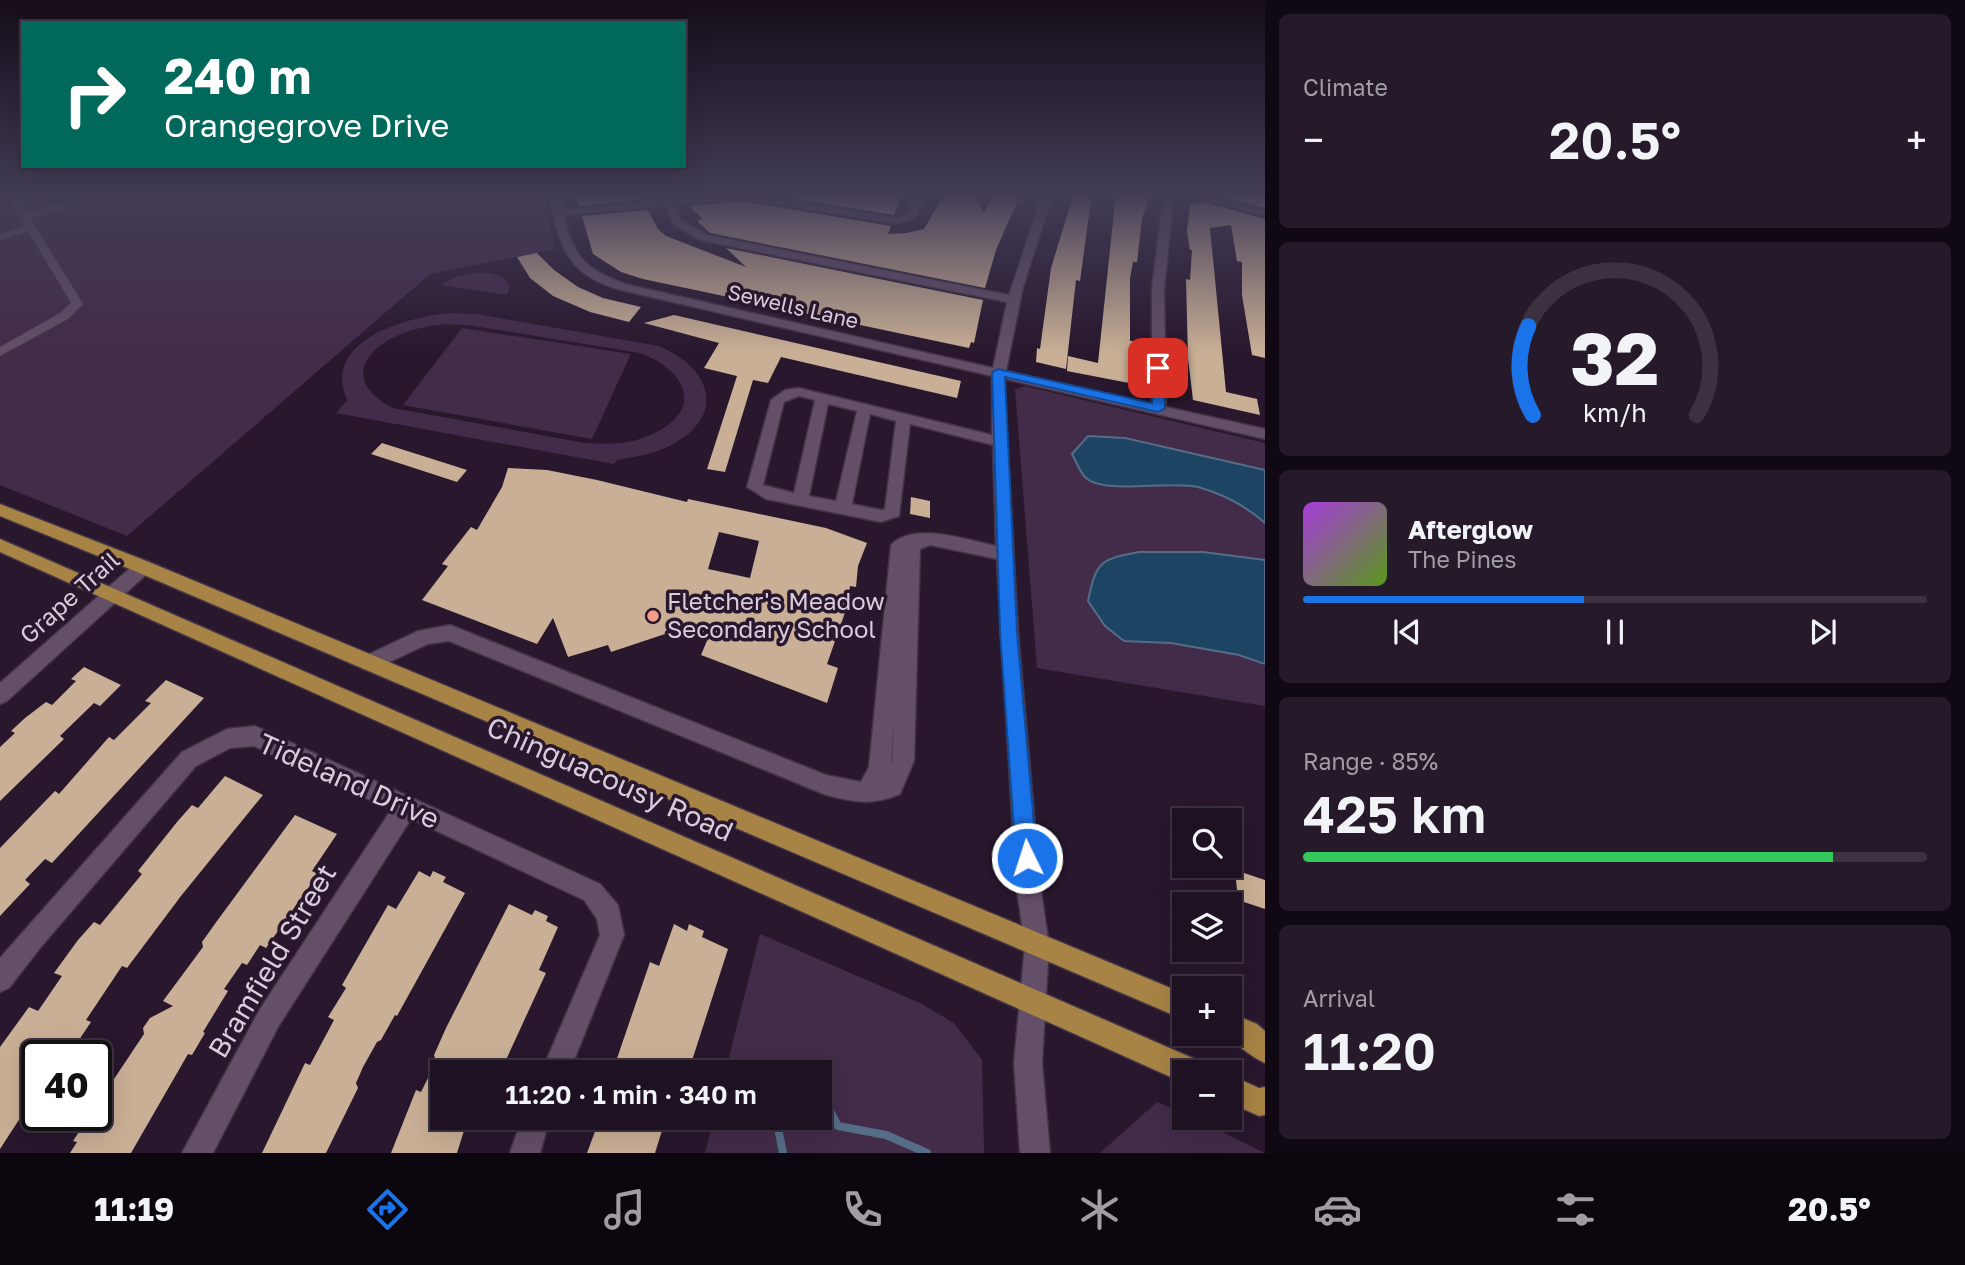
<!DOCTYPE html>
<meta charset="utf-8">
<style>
:root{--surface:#1e1122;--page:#261a2a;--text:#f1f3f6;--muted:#a19da5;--line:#3c3140;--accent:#1a73e8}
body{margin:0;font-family:"Golos Text",sans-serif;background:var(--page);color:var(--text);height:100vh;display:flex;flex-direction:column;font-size:26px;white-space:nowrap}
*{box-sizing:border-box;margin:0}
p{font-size:23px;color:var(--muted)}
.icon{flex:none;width:38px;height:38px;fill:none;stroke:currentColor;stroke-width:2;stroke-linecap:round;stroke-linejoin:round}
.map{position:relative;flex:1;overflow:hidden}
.details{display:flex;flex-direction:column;gap:14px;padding:14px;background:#100913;width:700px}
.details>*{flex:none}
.banner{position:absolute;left:21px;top:21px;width:665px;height:147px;border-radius:0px;box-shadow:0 7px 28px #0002,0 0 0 2px var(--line);background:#00695c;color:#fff;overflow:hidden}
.controls{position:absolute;left:1172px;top:808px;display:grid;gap:14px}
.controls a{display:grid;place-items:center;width:70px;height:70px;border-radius:0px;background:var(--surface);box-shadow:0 7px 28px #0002,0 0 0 2px var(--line);font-size:35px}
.speed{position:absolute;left:21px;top:1040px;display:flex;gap:14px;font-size:35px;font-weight:700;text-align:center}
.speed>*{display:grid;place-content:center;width:91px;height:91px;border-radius:50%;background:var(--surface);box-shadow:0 7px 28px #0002,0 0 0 2px var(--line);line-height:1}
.speed .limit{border:4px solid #111;border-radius:10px;background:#fff;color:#111}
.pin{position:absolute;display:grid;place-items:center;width:60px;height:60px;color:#fff;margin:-30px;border-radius:14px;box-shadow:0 4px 10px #0006}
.me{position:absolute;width:77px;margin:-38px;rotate:356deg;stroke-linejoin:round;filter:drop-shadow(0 0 5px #0008)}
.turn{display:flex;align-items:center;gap:24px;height:147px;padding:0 28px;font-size:32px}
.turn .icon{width:91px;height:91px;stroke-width:2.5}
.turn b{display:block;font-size:49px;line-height:60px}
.big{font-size:52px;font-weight:600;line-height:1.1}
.details .card{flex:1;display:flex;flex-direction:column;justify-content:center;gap:10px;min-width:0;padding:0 24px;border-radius:10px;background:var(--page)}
.details .dial{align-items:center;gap:0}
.dial svg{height:182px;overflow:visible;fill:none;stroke:var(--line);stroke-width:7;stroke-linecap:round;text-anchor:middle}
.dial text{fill:var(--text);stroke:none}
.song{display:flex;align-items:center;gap:21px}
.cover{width:84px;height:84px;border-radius:10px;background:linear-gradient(135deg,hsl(280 70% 55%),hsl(90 70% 35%))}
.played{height:7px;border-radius:4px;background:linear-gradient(90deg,var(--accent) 45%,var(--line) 45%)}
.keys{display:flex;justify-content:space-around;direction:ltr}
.heat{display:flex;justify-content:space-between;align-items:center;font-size:38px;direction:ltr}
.charge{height:10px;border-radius:5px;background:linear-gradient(90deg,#34c759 85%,var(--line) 0)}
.trip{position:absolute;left:430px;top:1060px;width:402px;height:70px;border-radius:0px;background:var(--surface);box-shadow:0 7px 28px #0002,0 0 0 2px var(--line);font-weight:600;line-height:70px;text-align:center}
.menu{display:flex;height:112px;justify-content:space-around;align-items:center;background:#0c070e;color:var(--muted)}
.menu .icon{width:49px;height:49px}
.menu .active{color:var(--accent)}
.menu b{font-size:32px;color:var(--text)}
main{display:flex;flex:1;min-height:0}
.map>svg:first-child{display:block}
.green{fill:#432b4a;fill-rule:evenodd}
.water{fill:#1d4463;stroke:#556d87;stroke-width:2}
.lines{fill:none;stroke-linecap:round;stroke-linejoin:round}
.stream{stroke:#556d87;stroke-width:8}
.building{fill:#c9af95;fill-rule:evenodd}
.minor-casing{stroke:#413345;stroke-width:3}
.major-casing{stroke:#413345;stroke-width:3}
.minor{fill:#634f68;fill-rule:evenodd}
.major{fill:#a78345;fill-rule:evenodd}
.route{fill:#1a73e8;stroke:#114b97;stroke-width:2}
.poi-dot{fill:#f49d8b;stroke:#28172d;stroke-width:2.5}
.labels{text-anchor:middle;stroke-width:7;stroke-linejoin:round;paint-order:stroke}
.far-street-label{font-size:21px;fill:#d8ccdb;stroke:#28172d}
.street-label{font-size:24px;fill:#d8ccdb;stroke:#28172d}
.poi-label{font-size:24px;fill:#d8ccdb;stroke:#28172d;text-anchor:start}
.near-street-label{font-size:28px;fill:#d8ccdb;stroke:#28172d}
</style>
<main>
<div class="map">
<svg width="1265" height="1153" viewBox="0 0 1265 1153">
<rect width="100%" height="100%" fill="#28172d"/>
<g class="green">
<path d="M0 193H343L350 198 543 193 555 249 430 274 127 536 0 485Z"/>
<path d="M479 272C491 273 503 274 510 286L507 295 441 285 457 276Z"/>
<path d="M450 313 476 314 659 346C715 370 727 420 665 448 650 455 633 457 617 460L614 464 336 413 347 400C321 340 407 317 450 313ZM445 324 468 325 640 353C697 375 701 419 640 439 622 445 603 444 585 443L393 408C347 385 358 352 401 334 415 328 430 326 445 324Z"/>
<path d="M462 328 631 354 592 439 403 405Z"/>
<path d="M1025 386 1265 443V706L1037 668 1015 389Z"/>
<path d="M760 934 920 1003 954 1023 982 1060 984 1153H705L714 1118H821V1073H725Z"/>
<path d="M1157 1102 1185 1114V1118H1193L1265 1153H1100Z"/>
</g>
<g class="water">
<path d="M1088 436 1125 438 1265 470V523C1246 506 1223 494 1198 487 1170 480 1104 495 1086 478 1080 473 1076 461 1072 454Z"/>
<path d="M1139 552H1203L1265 560V664L1239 655 1171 643 1124 641 1105 626 1088 601C1096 562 1100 559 1139 552Z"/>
</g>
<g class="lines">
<g class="stream">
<path d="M787 1073H791"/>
<path d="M821 1093 838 1126 886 1135 927 1153"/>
<path d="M776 1118 783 1153"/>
</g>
</g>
<g class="building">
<path d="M575 193H639L644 199 579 206Z"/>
<path d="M758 193H902L894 215Z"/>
<path d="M945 193H972L984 213 994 193H1021L996 250 985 288 710 233 699 223 698 220 703 219 689 206 742 201 891 226 888 234 906 233 924 229Z"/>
<path d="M1074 193H1092L1080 281 1076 280 1066 369 1036 362 1037 348 1040 349 1051 268Z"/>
<path d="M1116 193H1150L1142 219 1137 262H1133L1130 278V341H1133L1132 382 1129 383 1067 371 1068 356 1098 363Z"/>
<path d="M1230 193H1254L1265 196V208L1221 197Z"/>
<path d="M1198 203H1208L1265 219V358L1252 355 1242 295V262L1237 261 1231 225 1210 228 1226 392 1257 399 1260 415 1193 400 1188 358 1186 279 1190 280 1192 250H1190L1187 231 1190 204 1196 205Z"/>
<path d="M648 210 658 229 666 236 746 267 726 248 983 300 974 343 971 342 969 348 643 279 621 272 593 254 582 216Z"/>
<path d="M537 253 554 270 578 287 603 298 641 307 629 322 590 312 553 296 530 278 517 257Z"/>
<path d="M674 315 961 381 957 398 781 357 768 383 753 380 725 472 707 469 737 376 704 368 719 343 644 323Z"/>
<path d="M382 443 423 456 467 470 457 482 371 454Z"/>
<path d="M508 468 547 470 597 480 687 502 688 499 826 528 867 543 858 566 856 587 850 586 848 604 827 664 838 668 827 703 701 655 709 636 686 627 611 652 608 645 568 657 553 618 537 644 422 600 448 566 442 564 471 527 477 530 502 487ZM719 532 759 541 750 578 708 569Z"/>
<path d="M911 497 930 501V518L910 514Z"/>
<path d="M84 667 121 685 100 706 94 703 60 736 64 739 0 801V747L15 733 11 731 25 718 46 702 52 705 76 681 71 679Z"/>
<path d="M166 680 204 698 52 863 45 859 25 880 30 884 0 916V848L55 791 59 794 109 737 114 740 151 703 145 701Z"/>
<path d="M225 776 263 795 181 896 127 968 122 966 86 1020 91 1022 69 1055H37V1092L0 1149V1047L29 1007 38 1011 62 976 54 973 78 940 94 922 100 925 142 874 138 871 177 822 192 805 198 808Z"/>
<path d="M295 815 337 834 312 871 318 874 266 948 260 945 247 965 242 963 224 989 228 991 203 1032 205 1033 192 1055 188 1054 131 1153H70L77 1142 73 1141 90 1115H96V1106L144 1034 143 1028 150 1018 173 1006 163 1001 203 947 202 942 217 921Z"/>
<path d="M1235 870 1265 880V909L1238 900Z"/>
<path d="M419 871 430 877 433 871 446 877 443 882 465 893 397 1016 395 1015 381 1040 377 1042 363 1067 356 1083 358 1088 326 1153H262L305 1063 310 1065 334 1020 328 1017 346 988 342 985 388 905 396 909Z"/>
<path d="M509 904 532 915 535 910 548 916 546 921 558 927 539 970 546 973 505 1062 500 1059 493 1073H443V1118H468L457 1153H391L416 1090 421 1092 436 1062 434 1055 446 1028Z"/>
<path d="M674 924 687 931 689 924 704 931 702 937 728 949 688 1073H612L650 962 659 966Z"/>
<path d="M600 1118H666L655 1153H587Z"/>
</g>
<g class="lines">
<g class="minor-casing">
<g id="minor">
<path d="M5 193H15L27 212 108 193H123L30 218 83 304 68 319 0 356V347L60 313 71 303 28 231 0 240V234L25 226Z"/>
<path d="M549 193H559L563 210 662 200 659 193H669L672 199 745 193 896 218 906 215 917 193H927L914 219 896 224 742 198 674 205 682 221 707 235 1009 295 1043 193H1053L1023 287 1006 371 1152 404V289L1164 193H1174L1164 289 1166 407 1265 429V439L1005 379 1004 385 1018 632 1040 884 1049 945 1042 1063 1050 1153H1020L1014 1063 1025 945 1016 884 997 559 930 545 920 549 914 761 900 794C872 806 854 802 826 795L449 641 428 644 370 671 363 669 360 663 363 657 418 631 450 625 826 775 861 782 869 767 891 545C913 521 968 540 996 546L993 445 910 424 899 516 881 522 766 499 747 487 771 400 785 390 799 388 992 435V376L621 290C565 275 559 244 549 193ZM665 206 674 225 700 240 1007 302 993 368 625 284C585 269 573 257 564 215ZM799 396 815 400 794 493 763 485 784 402ZM828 404 857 411 836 501 809 496ZM870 414 896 421 885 509 881 510 852 504ZM894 716 892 761 891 764Z"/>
<path d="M1184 193H1198L1265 211V217Z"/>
<path d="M143 560 149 562 152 567 149 572 7 701 0 704V683L137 562Z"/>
<path d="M255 726 600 884 618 905 624 935 569 1073H541L600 935 597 919 584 900 411 819 278 1027 213 1153H182L260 1009 391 810 254 746 230 748 196 766 40 948 9 988 0 992V958L182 752 227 729Z"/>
<path d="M522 1118H550L540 1153H510Z"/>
</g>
</g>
<g class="major-casing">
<g id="major">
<path d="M0 504 149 562 1185 994V1020L137 572 0 516Z"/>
<path d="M0 539 1204 1063 1208 1073H1185L1184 1083 0 552Z"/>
<path d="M1230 1013 1257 1024 1265 1031V1063C1248 1056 1239 1043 1221 1035L1230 1034Z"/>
<path d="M1230 1075 1259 1088 1265 1087V1115L1259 1116 1230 1103Z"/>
</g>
</g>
<use href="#minor" class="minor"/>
<use href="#major" class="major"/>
</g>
<linearGradient id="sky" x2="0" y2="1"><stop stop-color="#160d19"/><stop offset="0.55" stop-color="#423c57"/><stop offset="1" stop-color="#423c57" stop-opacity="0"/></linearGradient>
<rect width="1265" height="354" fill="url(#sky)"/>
<path class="route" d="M1158 364 1164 368 1165 408 1158 412 1005 377 1017 632 1037 858 1034 865 1027 868 1019 865 1016 858 1000 632 992 372 998 369 1152 403V368Z"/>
<circle class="poi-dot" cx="653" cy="616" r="7"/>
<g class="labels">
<g class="far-street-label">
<text transform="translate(793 307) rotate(13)" y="7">Sewells Lane</text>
</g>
<g class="street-label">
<text transform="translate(70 598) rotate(-42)" y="8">Grape Trail</text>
</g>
<g class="poi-label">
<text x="667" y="610">Fletcher's Meadow<tspan x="667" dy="28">Secondary School</tspan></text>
</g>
<g class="near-street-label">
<text transform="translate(610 779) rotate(24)" y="10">Chinguacousy Road</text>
<text transform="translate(349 781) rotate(24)" y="10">Tideland Drive</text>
<text transform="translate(272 961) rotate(-59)" y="10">Bramfield Street</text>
</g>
</g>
</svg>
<div class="controls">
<a><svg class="icon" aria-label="search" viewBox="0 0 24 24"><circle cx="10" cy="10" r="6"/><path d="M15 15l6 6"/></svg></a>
<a><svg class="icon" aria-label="layers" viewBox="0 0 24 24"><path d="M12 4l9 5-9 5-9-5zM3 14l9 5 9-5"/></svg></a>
<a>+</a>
<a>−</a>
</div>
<div class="speed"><div class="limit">40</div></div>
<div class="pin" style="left:1158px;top:368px;background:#d93025"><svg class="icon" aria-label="arrive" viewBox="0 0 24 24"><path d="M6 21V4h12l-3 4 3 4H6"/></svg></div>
<svg class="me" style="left:1027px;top:858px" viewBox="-20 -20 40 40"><circle r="17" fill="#1a73e8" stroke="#fff" stroke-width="3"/><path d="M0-11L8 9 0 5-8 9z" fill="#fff"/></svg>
<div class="trip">11:20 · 1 min · 340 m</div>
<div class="banner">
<div class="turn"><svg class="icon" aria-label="right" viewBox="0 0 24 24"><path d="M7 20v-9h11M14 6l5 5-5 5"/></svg><div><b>240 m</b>Orangegrove Drive</div></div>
</div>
</div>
<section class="details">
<div class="card"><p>Climate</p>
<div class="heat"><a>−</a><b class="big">20.5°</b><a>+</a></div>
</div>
<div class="card dial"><svg viewBox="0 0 100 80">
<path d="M14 69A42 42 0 1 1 86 69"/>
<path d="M14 69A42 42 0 0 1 12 30" stroke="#1a73e8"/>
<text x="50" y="56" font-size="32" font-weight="700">32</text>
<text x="50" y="72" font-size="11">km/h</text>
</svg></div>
<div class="card">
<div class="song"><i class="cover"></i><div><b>Afterglow</b><p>The Pines</p></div></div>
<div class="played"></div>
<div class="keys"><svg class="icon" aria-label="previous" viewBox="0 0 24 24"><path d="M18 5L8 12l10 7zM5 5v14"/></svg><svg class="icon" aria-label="pause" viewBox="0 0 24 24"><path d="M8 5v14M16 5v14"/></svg><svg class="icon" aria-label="next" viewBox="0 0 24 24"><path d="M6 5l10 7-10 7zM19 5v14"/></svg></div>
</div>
<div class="card"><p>Range · 85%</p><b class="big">425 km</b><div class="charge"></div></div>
<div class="card"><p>Arrival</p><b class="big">11:20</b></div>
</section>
</main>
<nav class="menu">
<b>11:19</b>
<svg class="icon active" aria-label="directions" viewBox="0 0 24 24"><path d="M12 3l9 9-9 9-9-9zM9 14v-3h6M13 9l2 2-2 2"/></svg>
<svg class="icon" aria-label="music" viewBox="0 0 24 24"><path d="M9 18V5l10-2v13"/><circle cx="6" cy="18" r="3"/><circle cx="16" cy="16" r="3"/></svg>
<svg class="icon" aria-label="phone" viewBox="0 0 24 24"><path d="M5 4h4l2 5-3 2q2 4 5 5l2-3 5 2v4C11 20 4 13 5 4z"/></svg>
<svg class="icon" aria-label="climate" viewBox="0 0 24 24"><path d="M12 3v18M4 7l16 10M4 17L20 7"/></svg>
<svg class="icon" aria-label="car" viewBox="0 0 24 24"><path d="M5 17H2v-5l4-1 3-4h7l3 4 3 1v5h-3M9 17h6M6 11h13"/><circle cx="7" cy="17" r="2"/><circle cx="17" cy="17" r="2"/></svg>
<svg class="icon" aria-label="filters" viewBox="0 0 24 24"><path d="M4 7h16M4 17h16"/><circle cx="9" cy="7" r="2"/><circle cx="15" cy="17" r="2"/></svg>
<b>20.5°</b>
</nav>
